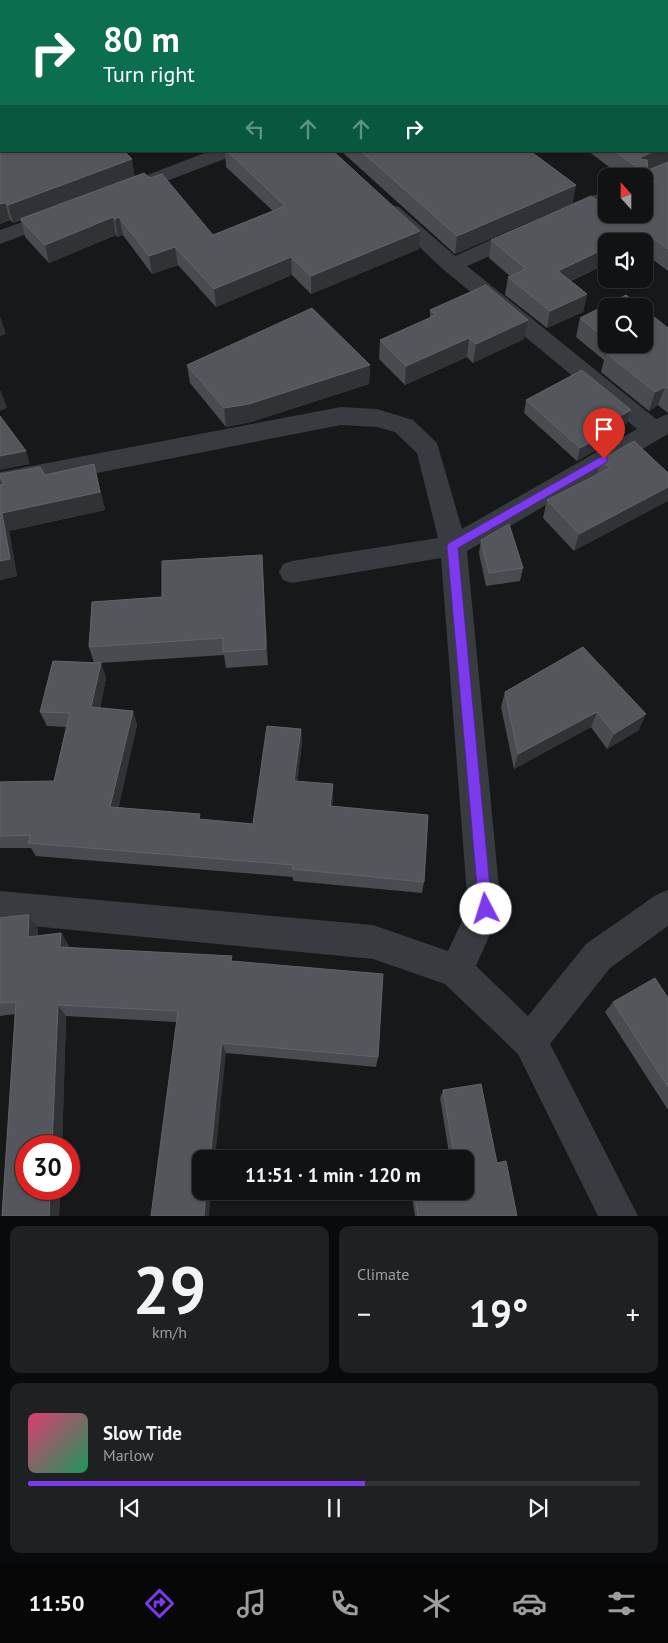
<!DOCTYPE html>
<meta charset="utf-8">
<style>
:root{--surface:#111214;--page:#1e2022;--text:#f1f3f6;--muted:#9c9ea0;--line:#303234;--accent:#7c3aed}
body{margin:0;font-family:"PT Sans",sans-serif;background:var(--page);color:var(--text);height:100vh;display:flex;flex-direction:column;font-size:19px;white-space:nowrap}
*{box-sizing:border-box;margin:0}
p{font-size:16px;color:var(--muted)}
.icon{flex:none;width:28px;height:28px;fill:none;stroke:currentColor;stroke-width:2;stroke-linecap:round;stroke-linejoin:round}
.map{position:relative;height:1216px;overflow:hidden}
.sheet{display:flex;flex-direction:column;gap:10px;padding:10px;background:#090a0b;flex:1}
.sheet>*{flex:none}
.guide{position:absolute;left:0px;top:0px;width:669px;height:152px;box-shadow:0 1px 4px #0004,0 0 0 1px var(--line);background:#0b6e4f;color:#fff;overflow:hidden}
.needle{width:32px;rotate:339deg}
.controls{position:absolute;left:598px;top:168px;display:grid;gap:10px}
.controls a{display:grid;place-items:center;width:55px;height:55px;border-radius:10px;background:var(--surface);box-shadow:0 1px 4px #0004,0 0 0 1px var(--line);font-size:25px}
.speed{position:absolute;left:15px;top:1135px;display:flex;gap:10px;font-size:25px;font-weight:700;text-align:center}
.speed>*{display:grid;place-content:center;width:65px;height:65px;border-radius:50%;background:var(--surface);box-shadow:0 1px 4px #0004,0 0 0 1px var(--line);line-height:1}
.speed .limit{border:8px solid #d22;background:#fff;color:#111}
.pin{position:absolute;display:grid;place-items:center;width:42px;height:42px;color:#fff;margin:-51px -21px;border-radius:50% 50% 50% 0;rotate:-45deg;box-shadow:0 0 5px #0007}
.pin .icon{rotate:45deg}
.me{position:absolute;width:55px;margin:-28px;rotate:355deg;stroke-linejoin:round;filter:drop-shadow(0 0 4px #0008)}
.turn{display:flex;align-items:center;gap:18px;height:105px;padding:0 20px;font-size:22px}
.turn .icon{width:65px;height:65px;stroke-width:2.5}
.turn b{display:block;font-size:35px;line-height:42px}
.lanes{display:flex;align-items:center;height:48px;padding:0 20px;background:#0003;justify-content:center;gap:25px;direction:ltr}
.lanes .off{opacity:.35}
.big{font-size:38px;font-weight:600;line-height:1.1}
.sheet .card{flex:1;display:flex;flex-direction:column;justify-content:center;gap:8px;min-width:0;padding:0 18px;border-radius:10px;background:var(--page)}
.sheet .dial{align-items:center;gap:0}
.dial b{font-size:65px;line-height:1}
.song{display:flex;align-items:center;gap:15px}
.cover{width:60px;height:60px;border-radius:8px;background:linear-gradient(135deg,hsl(340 70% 55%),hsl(150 70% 35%))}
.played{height:5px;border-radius:2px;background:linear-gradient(90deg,var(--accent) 55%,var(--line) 55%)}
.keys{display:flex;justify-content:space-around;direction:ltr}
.heat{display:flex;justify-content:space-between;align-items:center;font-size:28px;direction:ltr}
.sheet .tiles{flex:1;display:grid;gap:10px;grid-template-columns:1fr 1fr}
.card:last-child{grid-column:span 2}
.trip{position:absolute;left:192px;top:1150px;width:282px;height:50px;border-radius:10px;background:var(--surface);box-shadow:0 1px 4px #0004,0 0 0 1px var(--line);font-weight:600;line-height:50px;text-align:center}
.dock{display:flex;height:80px;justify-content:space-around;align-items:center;background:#070708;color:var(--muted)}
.dock .icon{width:35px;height:35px}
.dock .active{color:var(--accent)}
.dock b{font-size:22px;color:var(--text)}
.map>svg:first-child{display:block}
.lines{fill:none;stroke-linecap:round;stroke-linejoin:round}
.minor{fill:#383b3f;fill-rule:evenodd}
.wall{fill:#484b4f}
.shaded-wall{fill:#303235}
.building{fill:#53565b;stroke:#60646a}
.route{fill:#7c3aed;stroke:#51269a}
</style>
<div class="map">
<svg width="668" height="1216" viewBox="0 0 668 1216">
<rect width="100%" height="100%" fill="#17181a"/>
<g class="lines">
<g class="minor">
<path d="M210 151H238L235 155 135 193 128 195 121 193 118 189 121 185Z"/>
<path d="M606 190V204L563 222 556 220 553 216 556 212Z"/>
<path d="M392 205 399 207 455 256 517 228 524 227 531 228 534 233 531 238 467 266 656 419 668 414V434L467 551 501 909 476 966 528 1016 586 944 656 895 668 890V926L610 968 550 1044 638 1216H598L518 1054 445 984 373 959 0 923V891L373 925 448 951 468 908 441 558 292 583 283 580 279 572 283 564 292 561 438 538 417 453 395 432 377 427 341 425 0 492V472L341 407 377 409 413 420 437 443 462 529 637 429 444 270 385 215 382 211 385 207Z"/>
<path d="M57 210 64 212 67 216 64 220 0 244V230Z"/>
</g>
</g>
<g class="wall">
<path d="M0 0 135 176 150 178 213 235 273 211 226 167 225 151H333L419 249 311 294 292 275 216 307 178 265 152 274 123 235 118 237 116 235 49 263 25 237 21 220 13 223 10 220 0 224Z"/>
<path d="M76 0H668V271L644 253V241H606V264L571 281 587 294 583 312 547 328 505 295 508 277 510 276 489 258 491 240 604 205 644 214V176H621L588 151H668V1H78Z"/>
<path d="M341 151H530L573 203 455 254Z"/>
<path d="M606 306V344H644L668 328V413L658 405 649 411 601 372 604 360 576 337 580 318Z"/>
<path d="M430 310 524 339 473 363 467 357 405 385 379 359 380 340 430 318Z"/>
<path d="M187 365H370L369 384 251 422 226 427 190 383Z"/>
<path d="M526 400 627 423 614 430 610 442 577 461 524 413Z"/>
<path d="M601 460 668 473 574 551 543 518 547 500 597 475Z"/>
<path d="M94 464 105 510 9 531 17 576 0 580V485L2 484 0 479V474L45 475Z"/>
<path d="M481 540 523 568 520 581 486 586 479 553Z"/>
<path d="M262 555 268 665 226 668 224 655 100 663H101L106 678 100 708 133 711 137 725 118 807 201 820 253 824 301 729 302 743 297 782 333 798 332 806 424 882 422 893 293 881V877L36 856 31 848H0V782L54 781 66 727 47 726 40 712 94 663 89 647 162 597Z"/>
<path d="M583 647 639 730 607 749 591 727 514 769 501 707 505 692Z"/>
<path d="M0 918 38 929V936L61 933 69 946V948L233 961 378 1057 376 1067 226 1053 176 1022 66 1016 62 1146H26L60 1189 59 1216H2L15 1014 0 1016Z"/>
<path d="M668 998V1110L605 1012 613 1002Z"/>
<path d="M443 1090 497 1163 517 1216H415L411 1191H466V1159H450L440 1098Z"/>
</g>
<g class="shaded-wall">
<path d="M668 147V162L643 172 638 168 641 157 655 151H668Z"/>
<path d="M132 159 135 177 20 219 21 220 13 223 8 205Z"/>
<path d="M576 185 573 203 455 254 457 236Z"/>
<path d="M5 203 10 220 0 224V204Z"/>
<path d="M113 217 116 235 49 263 45 245Z"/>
<path d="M119 217 123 235 118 237 115 219Z"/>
<path d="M420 231 419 249 311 294V276Z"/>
<path d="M643 231 640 241H621Z"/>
<path d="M175 247 178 265 152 274 149 256Z"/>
<path d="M606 248V264L555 288 558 271Z"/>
<path d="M291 257 292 275 216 307 214 289Z"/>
<path d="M587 294 583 312 547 328 550 311Z"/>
<path d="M0 316 6 334 0 336Z"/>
<path d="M528 320 524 339 473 363 476 344Z"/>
<path d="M469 338 467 357 405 385 406 366Z"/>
<path d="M370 365 369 384 251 422 226 427 224 408Z"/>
<path d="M665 387 658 405 649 411 655 392Z"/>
<path d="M0 391H1L7 408 0 411Z"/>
<path d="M631 410 627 423 614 430 610 442 577 461 580 448 607 423Z"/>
<path d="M26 451 30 464 0 470V456Z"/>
<path d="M94 464 105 510 9 531 17 576 0 580V561L2 513Z"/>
<path d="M668 487V501L574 551 579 534Z"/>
<path d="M262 555 263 573 268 665 266 649Z"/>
<path d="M101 663 106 678 97 722 91 707Z"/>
<path d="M133 711 137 725 116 820 110 807Z"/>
<path d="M597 712 591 727 514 769 518 754Z"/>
<path d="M646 714 639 730 607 749 614 734Z"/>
<path d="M301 729 302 743 295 795 294 781Z"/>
<path d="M333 784V798L330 819V806Z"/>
<path d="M29 915 38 929 37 949 28 937Z"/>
<path d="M61 933 69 946 68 960 60 947Z"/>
<path d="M58 1005 66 1016 62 1146H52Z"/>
<path d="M222 1043 226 1053 215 1159H210Z"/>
<path d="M50 1189H60L59 1216H49Z"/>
<path d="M206 1191H211L209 1216H204Z"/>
</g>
<g class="building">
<path d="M0 0H12V1H1V151H124L132 159 8 205 5 203 0 204Z"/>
<path d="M92 0H668V147V1H93Z"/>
<path d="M227 151H333L420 231 311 276 291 257 214 289 175 247 149 256 119 217 115 219 113 217 45 245 20 219 144 173 150 178 162 174 213 235 285 206Z"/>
<path d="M361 151H530L576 185 457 236Z"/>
<path d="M615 151H655L641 157 640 159 647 160 648 170 668 162V249L643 231 621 241H606V248L558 271 587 294 550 311 508 277 526 269 491 240 591 196 604 205 606 204V214H644V187L656 181Z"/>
<path d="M486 285 528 320 476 344 469 338 406 366 380 340 436 315 430 310Z"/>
<path d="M626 295 640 306H606V339L580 318Z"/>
<path d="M312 308 370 365 249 404 224 408 187 365Z"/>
<path d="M644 309 668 328V389L665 387 655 392 606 353 616 348 612 344H644Z"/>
<path d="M582 370 631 410 607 423 614 429 580 448 526 400Z"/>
<path d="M0 416 26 451 0 456Z"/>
<path d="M634 441 668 473V487L579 534 547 500 610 468 601 460Z"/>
<path d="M94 464 100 492 2 513 10 559 0 561V485L5 484 0 477V474L40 467 45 475Z"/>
<path d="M509 524 523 568 489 573 481 540Z"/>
<path d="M262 555 266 649 223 652V638L89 647 92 602 162 597V561Z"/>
<path d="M583 647 646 714 614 734 597 712 518 754 505 692Z"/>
<path d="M53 661 101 663 91 707 133 711 110 807 200 814 199 819 253 824 267 726 301 729 294 781 333 784 330 806 428 815 424 882 292 869 293 865 28 843 31 835 0 836V782L54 781 70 713 40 712Z"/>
<path d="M25 915H29L28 937 61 933 60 947 232 956 231 961 383 974 378 1057 222 1043 210 1159H201V1191H206L204 1216H151L178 1011 58 1005 52 1146H26V1189H50L49 1216H2L16 1002 0 1003V918Z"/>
<path d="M655 978 668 998V1087L613 1002Z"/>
<path d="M481 1084 497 1163 506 1161 517 1216H418L414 1191H466V1159H455L443 1090Z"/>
</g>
<path class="route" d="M604 455 607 456V462L458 548 492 909 490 914 486 916 481 914 479 909 447 546 449 543Z"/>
</svg>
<div class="controls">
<a><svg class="needle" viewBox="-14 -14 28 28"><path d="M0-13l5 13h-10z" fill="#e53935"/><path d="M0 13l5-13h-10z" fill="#9c9ea0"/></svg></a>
<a><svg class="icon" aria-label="sound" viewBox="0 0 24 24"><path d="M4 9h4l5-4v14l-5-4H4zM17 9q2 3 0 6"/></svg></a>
<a><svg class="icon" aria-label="search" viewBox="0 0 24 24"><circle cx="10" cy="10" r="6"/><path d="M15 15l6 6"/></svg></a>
</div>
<div class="speed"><div class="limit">30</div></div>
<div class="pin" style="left:604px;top:459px;background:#d93025"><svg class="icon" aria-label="arrive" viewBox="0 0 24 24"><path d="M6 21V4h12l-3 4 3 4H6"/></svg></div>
<svg class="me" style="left:486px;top:909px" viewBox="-20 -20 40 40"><circle r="19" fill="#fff"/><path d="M0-13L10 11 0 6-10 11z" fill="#7c3aed"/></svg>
<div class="trip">11:51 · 1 min · 120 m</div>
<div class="guide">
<div class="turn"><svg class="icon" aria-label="right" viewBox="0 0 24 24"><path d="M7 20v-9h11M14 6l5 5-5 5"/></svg><div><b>80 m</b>Turn right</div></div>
<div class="lanes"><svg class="icon off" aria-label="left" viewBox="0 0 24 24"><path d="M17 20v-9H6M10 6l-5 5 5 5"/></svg><svg class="icon off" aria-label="ahead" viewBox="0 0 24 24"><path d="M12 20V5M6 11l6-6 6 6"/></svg><svg class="icon off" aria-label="ahead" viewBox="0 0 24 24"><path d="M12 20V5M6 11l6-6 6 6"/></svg><svg class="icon" aria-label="right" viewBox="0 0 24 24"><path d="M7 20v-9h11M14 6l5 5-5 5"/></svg></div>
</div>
</div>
<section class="sheet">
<div class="tiles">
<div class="card dial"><b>29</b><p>km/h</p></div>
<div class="card"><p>Climate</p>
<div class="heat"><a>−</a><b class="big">19°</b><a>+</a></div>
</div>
<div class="card">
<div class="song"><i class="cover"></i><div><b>Slow Tide</b><p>Marlow</p></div></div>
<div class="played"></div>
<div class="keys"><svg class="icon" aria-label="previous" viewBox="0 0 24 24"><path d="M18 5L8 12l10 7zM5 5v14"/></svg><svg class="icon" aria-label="pause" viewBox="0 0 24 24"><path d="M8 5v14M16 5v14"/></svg><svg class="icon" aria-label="next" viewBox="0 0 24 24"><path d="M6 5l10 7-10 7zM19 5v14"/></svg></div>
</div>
</div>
</section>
<nav class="dock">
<b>11:50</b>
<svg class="icon active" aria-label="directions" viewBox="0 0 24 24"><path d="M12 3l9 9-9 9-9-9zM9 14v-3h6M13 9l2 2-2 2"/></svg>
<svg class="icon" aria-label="music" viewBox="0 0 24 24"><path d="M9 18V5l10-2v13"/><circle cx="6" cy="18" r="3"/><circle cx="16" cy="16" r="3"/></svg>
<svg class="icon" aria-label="phone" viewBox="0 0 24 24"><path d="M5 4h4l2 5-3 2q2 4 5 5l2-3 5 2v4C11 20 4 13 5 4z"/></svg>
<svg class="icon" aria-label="climate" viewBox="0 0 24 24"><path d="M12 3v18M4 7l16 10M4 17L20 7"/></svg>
<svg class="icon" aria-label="car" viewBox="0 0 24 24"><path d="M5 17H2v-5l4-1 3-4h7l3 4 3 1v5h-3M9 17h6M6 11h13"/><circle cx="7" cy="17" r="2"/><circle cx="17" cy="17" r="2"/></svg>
<svg class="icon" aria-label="filters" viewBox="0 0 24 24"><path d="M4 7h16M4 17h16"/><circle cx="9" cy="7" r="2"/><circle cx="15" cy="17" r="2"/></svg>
</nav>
